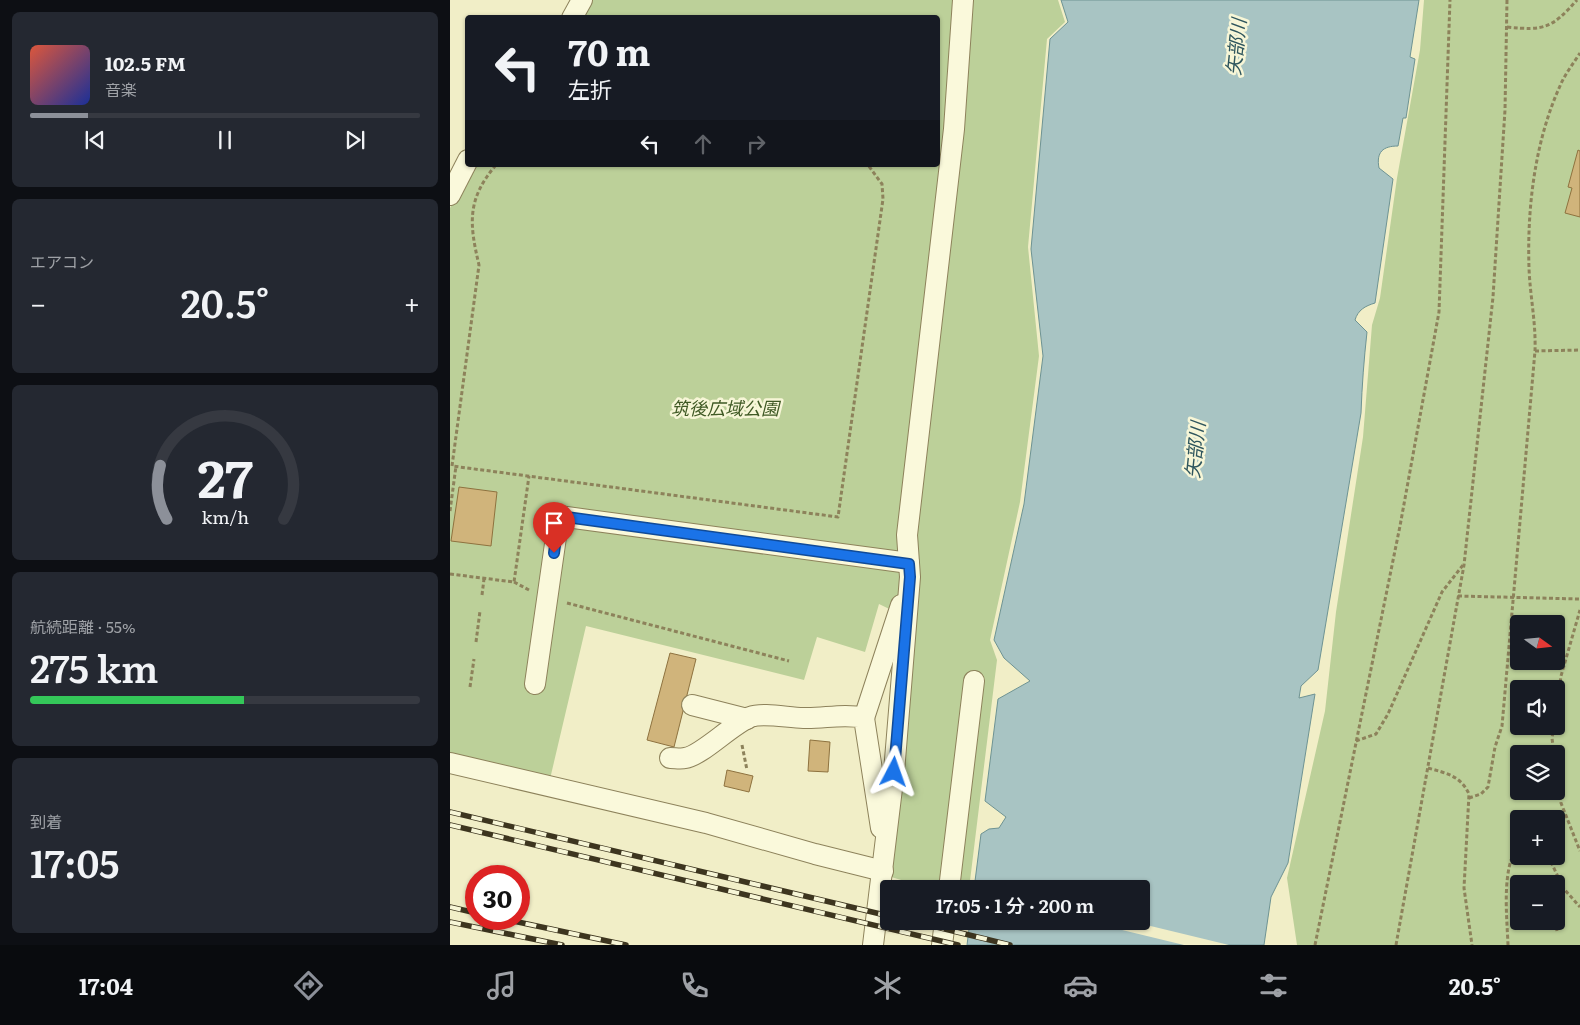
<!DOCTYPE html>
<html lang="ja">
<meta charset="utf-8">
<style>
:root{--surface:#171b24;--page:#242831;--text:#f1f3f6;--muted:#9ea1a6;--line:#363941;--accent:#8c9099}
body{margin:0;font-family:Literata,"Noto Sans JP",serif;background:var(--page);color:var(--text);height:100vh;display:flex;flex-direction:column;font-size:19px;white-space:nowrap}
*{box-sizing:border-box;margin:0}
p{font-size:16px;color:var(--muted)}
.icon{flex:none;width:28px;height:28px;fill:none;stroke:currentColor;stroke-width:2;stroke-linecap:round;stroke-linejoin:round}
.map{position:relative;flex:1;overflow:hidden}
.drawer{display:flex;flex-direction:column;gap:12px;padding:12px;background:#0d0f14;width:450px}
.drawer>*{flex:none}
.banner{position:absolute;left:15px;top:15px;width:475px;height:152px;border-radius:5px;box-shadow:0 1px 4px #0004;background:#171b24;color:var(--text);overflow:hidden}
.needle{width:32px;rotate:105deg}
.tools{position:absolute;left:1060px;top:615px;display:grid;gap:10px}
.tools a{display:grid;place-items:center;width:55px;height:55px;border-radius:5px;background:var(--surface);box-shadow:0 1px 4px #0004;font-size:25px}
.speed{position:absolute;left:15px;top:865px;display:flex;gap:10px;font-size:25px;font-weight:700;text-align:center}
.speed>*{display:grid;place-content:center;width:65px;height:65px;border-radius:50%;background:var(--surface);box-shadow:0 1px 4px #0004;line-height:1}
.speed .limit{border:8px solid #d22;background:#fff;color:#111}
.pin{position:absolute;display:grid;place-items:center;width:42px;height:42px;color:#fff;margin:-51px -21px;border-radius:50% 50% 50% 0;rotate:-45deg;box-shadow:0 0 5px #0007}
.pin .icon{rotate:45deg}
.me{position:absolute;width:55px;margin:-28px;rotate:4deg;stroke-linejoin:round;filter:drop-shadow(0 0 4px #0008)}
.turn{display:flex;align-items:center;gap:18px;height:105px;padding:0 20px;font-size:22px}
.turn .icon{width:65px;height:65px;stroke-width:2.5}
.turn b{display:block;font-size:35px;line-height:42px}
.lanes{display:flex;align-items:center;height:48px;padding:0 20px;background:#0003;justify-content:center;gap:25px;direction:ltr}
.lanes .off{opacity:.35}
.big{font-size:38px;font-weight:600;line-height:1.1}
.drawer .card{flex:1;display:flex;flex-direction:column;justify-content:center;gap:8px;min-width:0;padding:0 18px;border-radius:8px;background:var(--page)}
.drawer .dial{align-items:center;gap:0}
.dial svg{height:130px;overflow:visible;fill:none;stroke:var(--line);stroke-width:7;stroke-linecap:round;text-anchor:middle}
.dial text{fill:var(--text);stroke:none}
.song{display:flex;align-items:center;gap:15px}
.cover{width:60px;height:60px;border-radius:8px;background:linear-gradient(135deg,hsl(10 70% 55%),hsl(230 70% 35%))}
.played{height:5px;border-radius:2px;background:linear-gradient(90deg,var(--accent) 15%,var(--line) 15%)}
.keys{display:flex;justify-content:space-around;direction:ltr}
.heat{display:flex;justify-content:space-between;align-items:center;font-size:28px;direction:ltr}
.charge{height:8px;border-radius:4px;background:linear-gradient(90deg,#34c759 55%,var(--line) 0)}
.trip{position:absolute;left:430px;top:880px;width:270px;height:50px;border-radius:5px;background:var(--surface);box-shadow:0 1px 4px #0004;font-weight:600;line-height:50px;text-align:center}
.dock{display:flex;height:80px;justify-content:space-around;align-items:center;background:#090b0e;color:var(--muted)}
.dock .icon{width:35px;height:35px}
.dock .current{color:var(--accent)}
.dock b{font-size:22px;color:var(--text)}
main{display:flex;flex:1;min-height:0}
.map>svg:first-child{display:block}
.green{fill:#bcd099;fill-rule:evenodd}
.water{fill:#a8c4c3;stroke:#6e9393}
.pier{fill:#f1eec7}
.building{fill:#d0b47b;stroke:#8e723f}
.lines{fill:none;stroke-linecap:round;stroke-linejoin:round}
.minor-casing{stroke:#8d825b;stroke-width:22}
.path{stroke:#8d825b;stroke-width:3;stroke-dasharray:4 2.5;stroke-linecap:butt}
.minor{stroke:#faf9db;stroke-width:20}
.rail-casing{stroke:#3d351f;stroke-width:5.5}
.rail{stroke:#f7f6d7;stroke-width:4;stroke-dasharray:11;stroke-linecap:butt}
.route-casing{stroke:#114b97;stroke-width:12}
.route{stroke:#1a73e8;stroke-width:9}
.labels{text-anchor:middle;stroke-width:5;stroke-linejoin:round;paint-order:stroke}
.park-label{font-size:18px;font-style:italic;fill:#405a25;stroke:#f7f6d7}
.water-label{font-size:19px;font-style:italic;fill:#2e555d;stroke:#f7f6d7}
</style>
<main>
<section class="drawer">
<div class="card">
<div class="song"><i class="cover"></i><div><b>102.5 FM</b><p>音楽</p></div></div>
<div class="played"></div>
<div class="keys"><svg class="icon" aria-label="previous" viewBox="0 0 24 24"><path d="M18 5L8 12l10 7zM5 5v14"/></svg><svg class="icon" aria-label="pause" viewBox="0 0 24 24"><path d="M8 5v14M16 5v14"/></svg><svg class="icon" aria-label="next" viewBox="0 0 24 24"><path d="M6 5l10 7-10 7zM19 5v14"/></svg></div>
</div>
<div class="card"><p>エアコン</p>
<div class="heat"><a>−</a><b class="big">20.5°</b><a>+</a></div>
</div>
<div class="card dial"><svg viewBox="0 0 100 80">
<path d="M14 69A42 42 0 1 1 86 69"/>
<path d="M14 69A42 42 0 0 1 10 36" stroke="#8c9099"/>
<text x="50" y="56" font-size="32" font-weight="700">27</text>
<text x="50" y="72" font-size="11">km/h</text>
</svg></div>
<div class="card"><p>航続距離 · 55%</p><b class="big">275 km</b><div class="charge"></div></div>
<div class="card"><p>到着</p><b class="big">17:05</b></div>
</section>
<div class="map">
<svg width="1130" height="945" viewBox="0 0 1130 945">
<rect width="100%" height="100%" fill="#f1eec7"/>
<g class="green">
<path d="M138 0H608L615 22 597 39 578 247 589 356 570 502 540 640 547 660 519 889H482L441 877 464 621 429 604 415 652 367 637 354 680 136 626 100 779 0 755V208L21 165H488V18L128 17Z"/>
<path d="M974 0H1130V945H847L837 878 875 711 886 612 913 437 922 325 930 298 947 178 970 50ZM1069 624H1106V661H1069ZM1069 689H1106V726H1069ZM1069 754H1106V791H1069ZM1069 819H1106V856H1069ZM1069 884H1106V921H1069Z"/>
</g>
<path class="water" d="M611 0H969L960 57 965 59 956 118H953L948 146C933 146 926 152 929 168L943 179 925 303C915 306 908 310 905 320L917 332C914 359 912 385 911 413L868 670 851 686 849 698 865 694 838 863 821 897 814 945H517L520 921H691V889H524L531 834 539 829 549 828 556 817 535 801 548 699 580 681 554 658 544 640 574 504 593 356 581 249 600 39 618 22Z"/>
<path class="pier" d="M635 921H680L779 945H734Z"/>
<g class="building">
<path d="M1128 150 1130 151V217L1115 213 1122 188 1118 187Z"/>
<path d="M9 487 47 492 41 546 1 541Z"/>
<path d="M220 653 246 659 224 747 197 740Z"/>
<path d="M360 740 380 742 378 772 358 771Z"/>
<path d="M277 770 303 776 299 792 274 786Z"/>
</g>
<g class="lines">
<g class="minor-casing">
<g id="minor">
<path d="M122 18 132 0"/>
<path d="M0 195 18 160"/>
<path d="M85 684 109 516 459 563"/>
<path d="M242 705 297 719"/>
<path d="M414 718 451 605"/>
<path d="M220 758C225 758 231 759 235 758 251 756 281 725 300 717 313 712 339 718 353 718 373 719 394 713 414 718L431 828"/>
<path d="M0 763 256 823 365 854 433 871"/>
<path d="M499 889 524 681"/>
<path d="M423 945 444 772 460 577 457 535 504 129 513 0"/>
<path d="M492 945 495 921"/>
</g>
</g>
<g class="path">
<path d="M1057 27C1095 31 1102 28 1127 0"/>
<path d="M46 165C17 199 19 223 29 265L2 466 388 517 433 199 432 184 418 165"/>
<path d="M1085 351 1130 350"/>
<path d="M0 511 6 466"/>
<path d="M0 574 64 582 79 476"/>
<path d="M64 582 79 590"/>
<path d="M32 595 34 579"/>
<path d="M1008 596 1130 599"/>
<path d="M117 603 339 661"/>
<path d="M26 642 30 611"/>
<path d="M20 687 24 659"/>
<path d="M1106 708 1111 676 1130 610"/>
<path d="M1104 726 1102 738 1104 754"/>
<path d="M906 741 926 734 938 714 992 592 1013 565"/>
<path d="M292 745 297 770"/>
<path d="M978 768C996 773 1011 776 1019 794L1014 888 1022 945"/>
<path d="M1106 770 1111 803 1130 851"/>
<path d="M1019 798 1031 794 1038 787 1045 747 1052 726 1085 351C1086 322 1080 296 1079 268 1077 207 1085 141 1110 86 1115 74 1123 64 1130 53"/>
<path d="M1098 856 1114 889 1130 907"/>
<path d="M1106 894 1114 889"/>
<path d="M1105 921 1107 931"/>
<path d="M865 945 950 526 989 312 1000 0"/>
<path d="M946 945 1014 565 1043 297 1055 110 1057 0"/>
<path d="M1058 945C1057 917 1051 866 1069 845"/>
</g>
<use href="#minor" class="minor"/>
<g class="rail-casing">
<g id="rail">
<path d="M0 812 439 916"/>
<path d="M0 825 508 945"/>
<path d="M0 907 26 913"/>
<path d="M54 919 176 945"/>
<path d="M462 921 560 945"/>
<path d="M0 922 112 945"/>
</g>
</g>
<use href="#rail" class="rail"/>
</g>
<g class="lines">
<g class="route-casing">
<path id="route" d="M104 553 109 516 459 564 460 577 444 772"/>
</g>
<use href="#route" class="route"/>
</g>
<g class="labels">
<g class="park-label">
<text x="275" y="415">筑後広域公園</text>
</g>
<g class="water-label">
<text transform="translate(786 47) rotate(-84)" y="7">矢部川</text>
<text transform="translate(745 450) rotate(-84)" y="7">矢部川</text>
</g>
</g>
</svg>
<div class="tools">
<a><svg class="needle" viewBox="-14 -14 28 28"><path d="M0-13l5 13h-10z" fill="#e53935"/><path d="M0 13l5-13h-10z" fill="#9ea1a6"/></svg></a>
<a><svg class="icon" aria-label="sound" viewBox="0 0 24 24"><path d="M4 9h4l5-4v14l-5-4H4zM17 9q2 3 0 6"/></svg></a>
<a><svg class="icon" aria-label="layers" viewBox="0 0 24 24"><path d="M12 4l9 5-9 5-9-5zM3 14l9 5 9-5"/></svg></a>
<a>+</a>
<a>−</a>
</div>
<div class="speed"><div class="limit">30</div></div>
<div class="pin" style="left:104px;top:553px;background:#d93025"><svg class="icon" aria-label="arrive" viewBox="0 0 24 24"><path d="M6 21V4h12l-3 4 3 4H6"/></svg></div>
<svg class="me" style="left:444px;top:772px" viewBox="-20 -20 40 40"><path d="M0-17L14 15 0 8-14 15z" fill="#1a73e8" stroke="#fff" stroke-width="4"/></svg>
<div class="trip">17:05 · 1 分 · 200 m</div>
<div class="banner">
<div class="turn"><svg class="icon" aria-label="left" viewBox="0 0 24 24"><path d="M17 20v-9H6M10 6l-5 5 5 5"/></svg><div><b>70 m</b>左折</div></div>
<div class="lanes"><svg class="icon" aria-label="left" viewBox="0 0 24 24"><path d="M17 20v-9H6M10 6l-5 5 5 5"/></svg><svg class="icon off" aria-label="ahead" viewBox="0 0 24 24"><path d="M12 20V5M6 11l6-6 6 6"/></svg><svg class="icon off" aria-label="right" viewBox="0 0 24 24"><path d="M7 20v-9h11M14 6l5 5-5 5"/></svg></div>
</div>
</div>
</main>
<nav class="dock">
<b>17:04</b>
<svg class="icon current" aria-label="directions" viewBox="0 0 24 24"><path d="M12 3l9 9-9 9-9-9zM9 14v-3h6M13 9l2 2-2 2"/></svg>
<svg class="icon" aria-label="music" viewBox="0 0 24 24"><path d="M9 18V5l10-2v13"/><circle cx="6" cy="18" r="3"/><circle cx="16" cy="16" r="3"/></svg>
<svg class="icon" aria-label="phone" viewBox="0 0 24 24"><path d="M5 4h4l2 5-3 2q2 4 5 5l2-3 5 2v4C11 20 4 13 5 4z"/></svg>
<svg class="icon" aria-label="climate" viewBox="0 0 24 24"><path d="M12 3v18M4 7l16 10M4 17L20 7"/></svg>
<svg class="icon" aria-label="car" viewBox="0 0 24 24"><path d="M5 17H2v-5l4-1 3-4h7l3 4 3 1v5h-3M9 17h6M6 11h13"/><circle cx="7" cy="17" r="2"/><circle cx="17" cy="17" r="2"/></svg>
<svg class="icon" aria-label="filters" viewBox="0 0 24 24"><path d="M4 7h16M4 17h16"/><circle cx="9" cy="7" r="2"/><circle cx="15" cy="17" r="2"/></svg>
<b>20.5°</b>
</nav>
